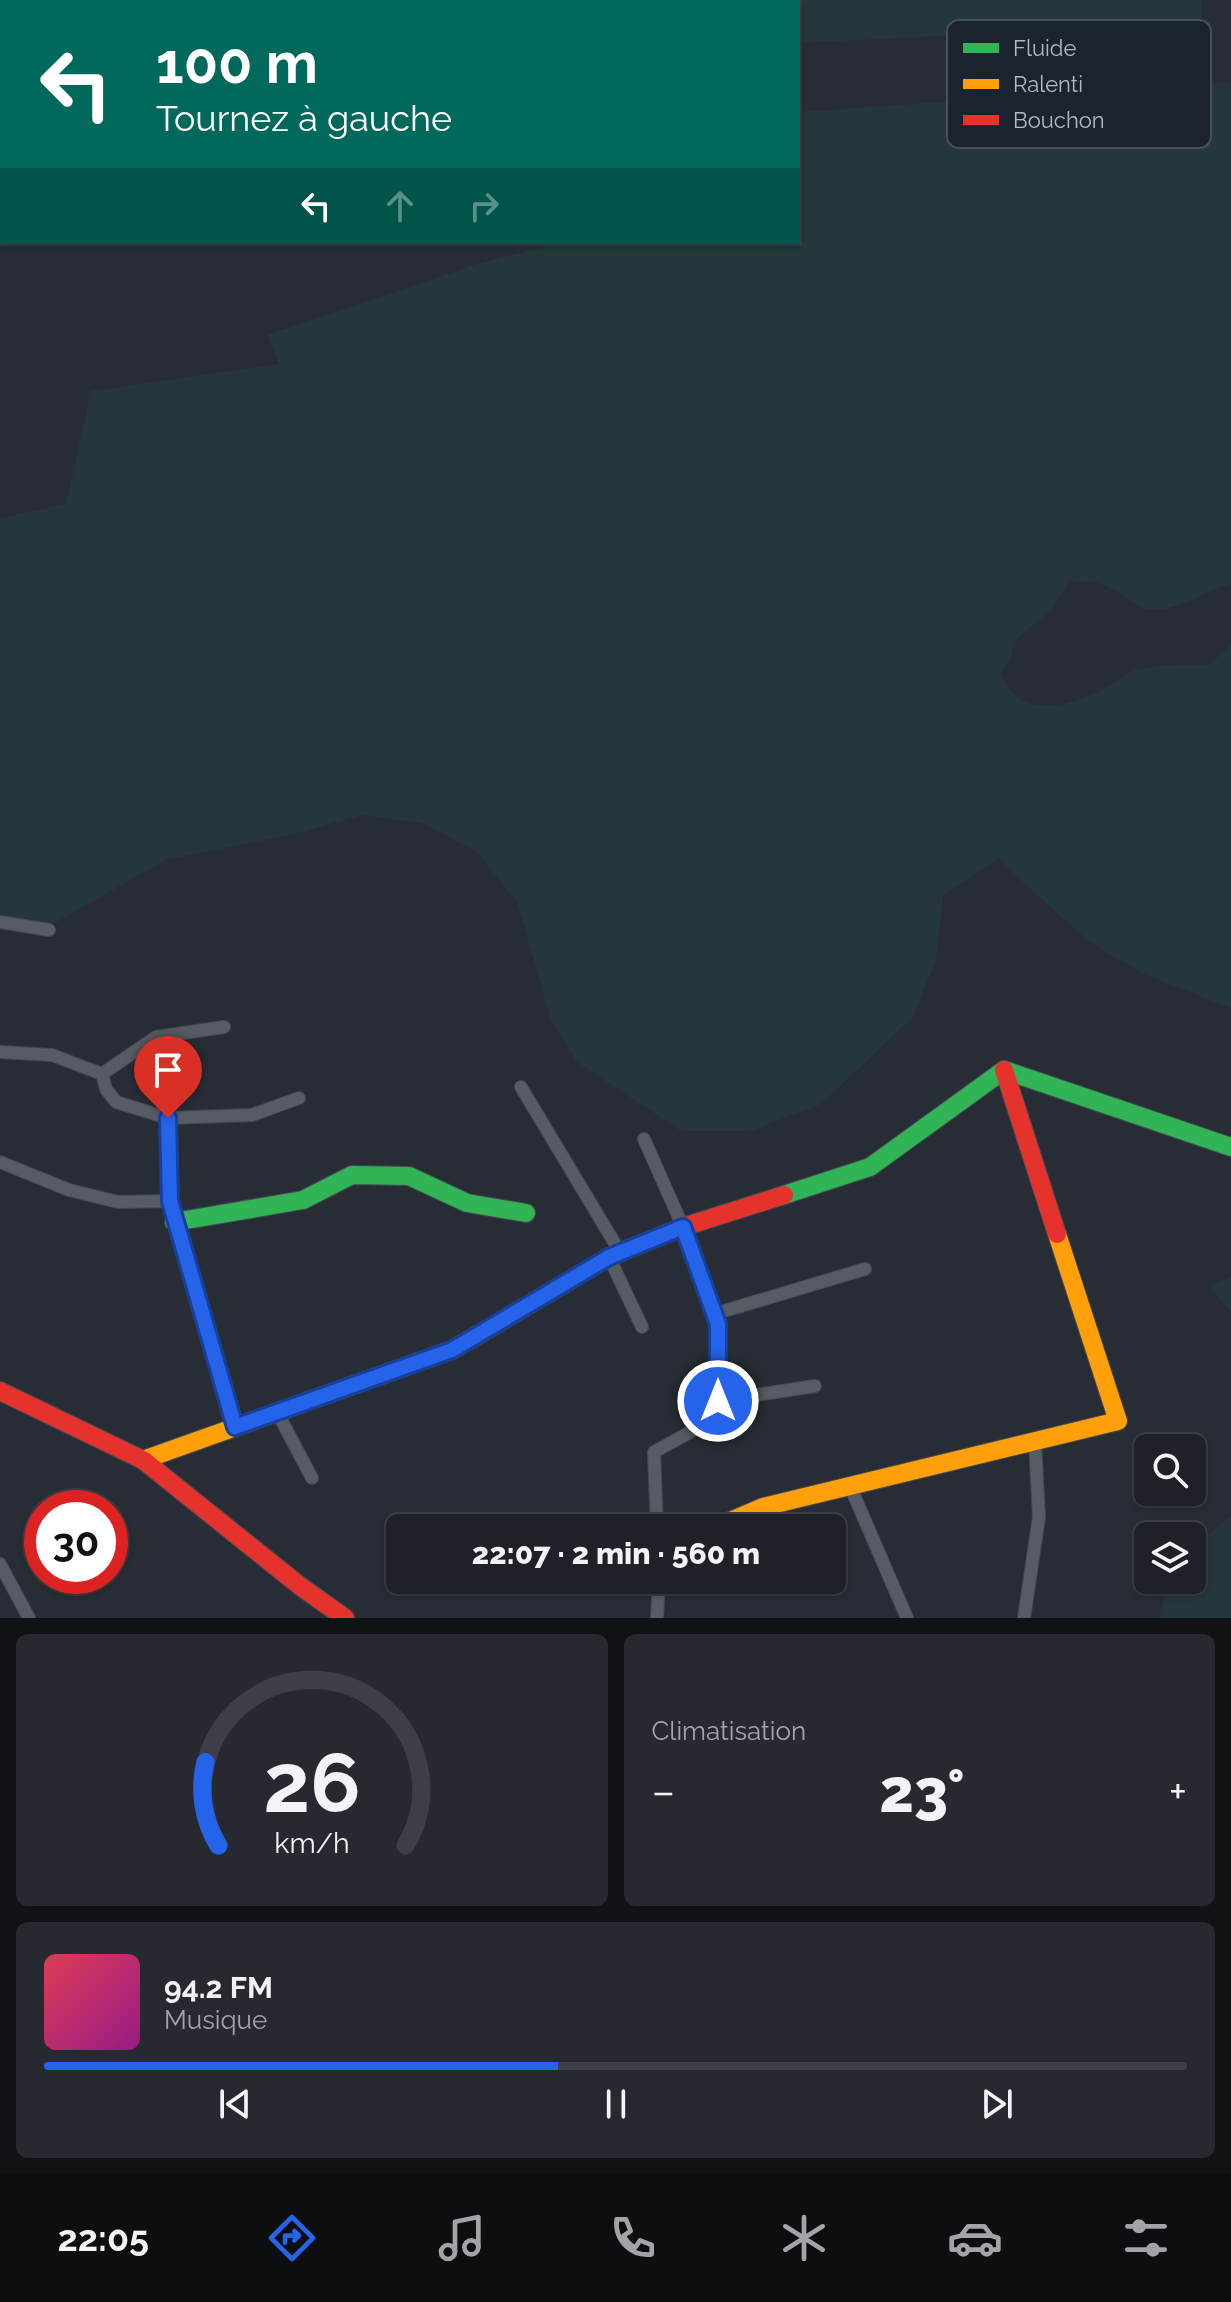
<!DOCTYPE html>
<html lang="fr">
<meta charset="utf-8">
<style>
:root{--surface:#1e2228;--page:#262a30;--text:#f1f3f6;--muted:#a1a4a8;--line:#3c3f45;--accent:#2563eb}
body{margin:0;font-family:Raleway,sans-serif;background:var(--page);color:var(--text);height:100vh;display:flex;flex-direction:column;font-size:30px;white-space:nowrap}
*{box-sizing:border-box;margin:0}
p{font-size:26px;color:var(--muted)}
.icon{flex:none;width:44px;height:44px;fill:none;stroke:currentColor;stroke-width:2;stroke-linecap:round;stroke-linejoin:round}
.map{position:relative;height:1618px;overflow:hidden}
.side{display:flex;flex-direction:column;gap:16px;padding:16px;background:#101316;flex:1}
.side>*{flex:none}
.banner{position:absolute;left:0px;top:0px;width:800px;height:244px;box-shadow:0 2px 6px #0004,0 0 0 2px var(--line);background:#00695c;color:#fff;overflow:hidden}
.buttons{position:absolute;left:1134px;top:1434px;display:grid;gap:16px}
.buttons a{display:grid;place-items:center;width:72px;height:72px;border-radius:12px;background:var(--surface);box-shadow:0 2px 6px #0004,0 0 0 2px var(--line);font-size:40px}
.speed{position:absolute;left:24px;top:1490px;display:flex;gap:16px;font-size:40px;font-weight:700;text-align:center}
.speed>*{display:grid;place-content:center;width:104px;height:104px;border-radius:50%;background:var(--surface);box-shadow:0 2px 6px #0004,0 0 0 2px var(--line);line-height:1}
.speed .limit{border:12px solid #d22;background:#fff;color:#111}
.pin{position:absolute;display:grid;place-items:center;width:68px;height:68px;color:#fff;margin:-82px -34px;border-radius:50% 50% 50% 0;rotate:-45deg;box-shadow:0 0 8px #0007}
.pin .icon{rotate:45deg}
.me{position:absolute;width:88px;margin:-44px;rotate:0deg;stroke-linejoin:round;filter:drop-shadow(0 0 6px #0008)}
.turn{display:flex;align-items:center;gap:28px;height:168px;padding:0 24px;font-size:36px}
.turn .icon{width:104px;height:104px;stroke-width:2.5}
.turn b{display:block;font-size:56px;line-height:68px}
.lanes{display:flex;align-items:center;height:76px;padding:0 24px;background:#0003;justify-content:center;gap:40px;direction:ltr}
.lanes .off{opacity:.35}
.big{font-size:60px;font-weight:800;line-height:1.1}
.side .widget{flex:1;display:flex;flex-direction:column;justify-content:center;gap:12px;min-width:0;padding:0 28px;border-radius:12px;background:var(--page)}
.side .dial{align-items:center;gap:0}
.dial svg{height:208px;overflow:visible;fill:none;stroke:var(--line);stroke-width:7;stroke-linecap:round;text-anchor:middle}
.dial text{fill:var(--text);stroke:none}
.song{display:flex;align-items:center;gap:24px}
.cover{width:96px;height:96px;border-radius:12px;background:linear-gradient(135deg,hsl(350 70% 55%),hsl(310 70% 35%))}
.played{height:8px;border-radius:4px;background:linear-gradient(90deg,var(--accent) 45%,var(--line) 45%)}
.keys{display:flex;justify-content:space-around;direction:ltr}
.heat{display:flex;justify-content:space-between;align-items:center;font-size:44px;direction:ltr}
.side .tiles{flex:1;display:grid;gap:16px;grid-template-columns:1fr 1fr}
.widget:last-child{grid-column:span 2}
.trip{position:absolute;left:386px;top:1514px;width:460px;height:80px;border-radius:12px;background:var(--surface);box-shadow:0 2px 6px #0004,0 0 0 2px var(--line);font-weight:800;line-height:80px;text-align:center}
.tabs{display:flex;height:128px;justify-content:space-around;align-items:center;background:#0c0e10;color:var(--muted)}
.tabs .icon{width:56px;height:56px}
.tabs .on{color:var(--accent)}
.tabs b{font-size:36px;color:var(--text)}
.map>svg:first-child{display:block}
.green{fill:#25373a}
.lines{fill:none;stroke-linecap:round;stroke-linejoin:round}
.taxiway{stroke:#42464e;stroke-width:32}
.runway{stroke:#42464e;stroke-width:78}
.street-casing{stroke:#454952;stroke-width:14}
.fast-casing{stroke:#454952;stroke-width:20}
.slow-casing{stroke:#454952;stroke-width:20}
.jam-casing{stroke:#454952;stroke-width:20}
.street{stroke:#575b63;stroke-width:12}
.fast{stroke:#30b455;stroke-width:18}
.slow{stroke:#ff9f0a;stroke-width:18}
.jam{stroke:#e5322d;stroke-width:18}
.route-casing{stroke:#184099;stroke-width:20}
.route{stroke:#2563eb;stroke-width:14}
.key{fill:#1b232f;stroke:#48505c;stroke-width:2}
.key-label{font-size:22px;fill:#b1b9c6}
</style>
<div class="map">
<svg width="1231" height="1618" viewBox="0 0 1231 1618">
<rect width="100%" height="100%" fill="#282d35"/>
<g class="green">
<path d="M457 0H1201L1202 23 798 43V2Z"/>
<path d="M1231 82V584C1207 589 1171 615 1146 609 1140 607 1134 602 1129 599 1106 585 1097 578 1070 582L1052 609 1015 640 1011 657 1001 672C1016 722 1069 707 1104 689 1115 683 1124 673 1136 670 1158 663 1186 666 1209 665L1231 644V1008L1141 973 1088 941 998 859 943 895 936 960 913 1017 821 1104 751 1131H681L577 1062 551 1020 517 902 477 852 421 823 362 815 298 833 165 860 51 925 0 921V518L66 504 91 391 279 364 267 335 477 264 564 242H798V112Z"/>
<path d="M1231 1278V1312L1209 1286Z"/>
<path d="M1231 1516V1618H1160L1169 1580H1192V1553L1209 1534Z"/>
</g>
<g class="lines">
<path class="taxiway" d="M0 154 2 153"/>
<path class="runway" d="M0 154H2"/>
<g class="street-casing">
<g id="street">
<path d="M0 922 49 930"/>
<path d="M0 1052 52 1055 102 1074 156 1037 224 1027"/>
<path d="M102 1074 106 1089 116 1102 168 1118 252 1115 299 1098"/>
<path d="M521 1087 620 1252"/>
<path d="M168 1118 170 1201 174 1222 235 1427"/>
<path d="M644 1139 683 1227 718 1324 719 1416 654 1452 657 1528"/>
<path d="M0 1162 69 1190 118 1202 170 1201"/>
<path d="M609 1257 642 1327"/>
<path d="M714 1314 865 1269"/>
<path d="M718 1401 815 1386"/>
<path d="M277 1412 312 1478"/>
<path d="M850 1486 907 1618"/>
<path d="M0 1564 29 1618"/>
<path d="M657 1618 659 1580"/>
<path d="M1024 1618 1039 1517 1035 1442"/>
</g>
</g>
<g class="fast-casing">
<g id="fast">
<path d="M784 1195 870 1167 1004 1070 1231 1147"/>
<path d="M174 1222 303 1200 352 1175 409 1176 467 1203 526 1213"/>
</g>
</g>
<g class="slow-casing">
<g id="slow">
<path d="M143 1460 452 1350 500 1322"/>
<path d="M714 1528 763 1507 1118 1421 1057 1234"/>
</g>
</g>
<g class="jam-casing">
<g id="jam">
<path d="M1004 1070 1057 1234"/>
<path d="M500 1322 609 1257 683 1227 784 1195"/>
<path d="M0 1391 143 1460 300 1586 345 1618"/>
</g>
</g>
<use href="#street" class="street"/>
<use href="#fast" class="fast"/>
<use href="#slow" class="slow"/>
<use href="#jam" class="jam"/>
</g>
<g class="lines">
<g class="route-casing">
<path id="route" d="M168 1118 170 1201 235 1427 452 1350 609 1257 683 1227 718 1324V1401"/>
</g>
<use href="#route" class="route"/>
</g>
<rect x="947" y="20" width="264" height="128" rx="12" class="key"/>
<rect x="963" y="43" width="36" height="10" fill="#30b455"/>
<rect x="963" y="79" width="36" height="10" fill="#ff9f0a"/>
<rect x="963" y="115" width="36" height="10" fill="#e5322d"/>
<g class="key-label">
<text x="1013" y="56">Fluide</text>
<text x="1013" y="92">Ralenti</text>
<text x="1013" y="128">Bouchon</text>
</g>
</svg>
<div class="buttons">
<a><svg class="icon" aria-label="search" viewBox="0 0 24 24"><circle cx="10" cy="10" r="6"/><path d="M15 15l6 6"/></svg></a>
<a><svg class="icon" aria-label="layers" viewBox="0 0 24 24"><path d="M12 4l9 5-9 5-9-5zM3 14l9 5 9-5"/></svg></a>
</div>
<div class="speed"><div class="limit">30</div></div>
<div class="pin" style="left:168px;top:1118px;background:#d93025"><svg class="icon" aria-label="arrive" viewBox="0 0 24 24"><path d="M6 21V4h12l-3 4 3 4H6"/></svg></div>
<svg class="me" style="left:718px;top:1401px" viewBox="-20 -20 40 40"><circle r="17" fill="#2563eb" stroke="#fff" stroke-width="3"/><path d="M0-11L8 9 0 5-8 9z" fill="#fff"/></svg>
<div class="trip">22:07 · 2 min · 560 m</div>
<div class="banner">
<div class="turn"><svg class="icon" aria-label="left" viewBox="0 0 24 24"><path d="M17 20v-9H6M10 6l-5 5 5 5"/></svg><div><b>100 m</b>Tournez à gauche</div></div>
<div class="lanes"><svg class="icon" aria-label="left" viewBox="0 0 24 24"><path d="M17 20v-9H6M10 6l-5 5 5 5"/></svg><svg class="icon off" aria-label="ahead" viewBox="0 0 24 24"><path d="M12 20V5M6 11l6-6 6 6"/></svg><svg class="icon off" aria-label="right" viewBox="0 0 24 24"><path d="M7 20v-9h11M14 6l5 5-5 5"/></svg></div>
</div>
</div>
<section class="side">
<div class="tiles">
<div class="widget dial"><svg viewBox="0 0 100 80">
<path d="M14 69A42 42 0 1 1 86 69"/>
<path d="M14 69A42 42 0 0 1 9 37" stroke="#2563eb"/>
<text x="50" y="56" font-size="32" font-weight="700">26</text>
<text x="50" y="72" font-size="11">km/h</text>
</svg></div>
<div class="widget"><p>Climatisation</p>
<div class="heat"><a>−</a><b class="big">23°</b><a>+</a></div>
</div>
<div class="widget">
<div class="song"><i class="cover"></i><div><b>94.2 FM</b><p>Musique</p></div></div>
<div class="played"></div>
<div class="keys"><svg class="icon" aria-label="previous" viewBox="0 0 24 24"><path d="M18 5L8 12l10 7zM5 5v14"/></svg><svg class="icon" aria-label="pause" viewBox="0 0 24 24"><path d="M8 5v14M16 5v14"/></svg><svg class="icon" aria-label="next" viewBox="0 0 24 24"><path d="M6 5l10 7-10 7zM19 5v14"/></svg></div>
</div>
</div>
</section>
<nav class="tabs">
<b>22:05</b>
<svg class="icon on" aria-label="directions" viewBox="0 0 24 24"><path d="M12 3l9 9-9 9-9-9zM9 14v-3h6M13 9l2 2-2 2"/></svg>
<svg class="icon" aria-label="music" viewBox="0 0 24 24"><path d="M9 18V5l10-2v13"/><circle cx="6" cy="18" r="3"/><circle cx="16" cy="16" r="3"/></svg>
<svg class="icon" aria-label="phone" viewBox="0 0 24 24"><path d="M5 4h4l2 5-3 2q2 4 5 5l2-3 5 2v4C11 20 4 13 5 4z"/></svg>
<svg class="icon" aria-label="climate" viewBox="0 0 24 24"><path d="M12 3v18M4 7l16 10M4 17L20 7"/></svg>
<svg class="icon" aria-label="car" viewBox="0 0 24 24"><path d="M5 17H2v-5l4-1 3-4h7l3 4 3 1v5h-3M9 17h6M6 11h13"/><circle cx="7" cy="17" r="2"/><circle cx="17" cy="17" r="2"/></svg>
<svg class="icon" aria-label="filters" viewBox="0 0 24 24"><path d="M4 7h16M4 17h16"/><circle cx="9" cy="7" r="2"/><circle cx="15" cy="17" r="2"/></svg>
</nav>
